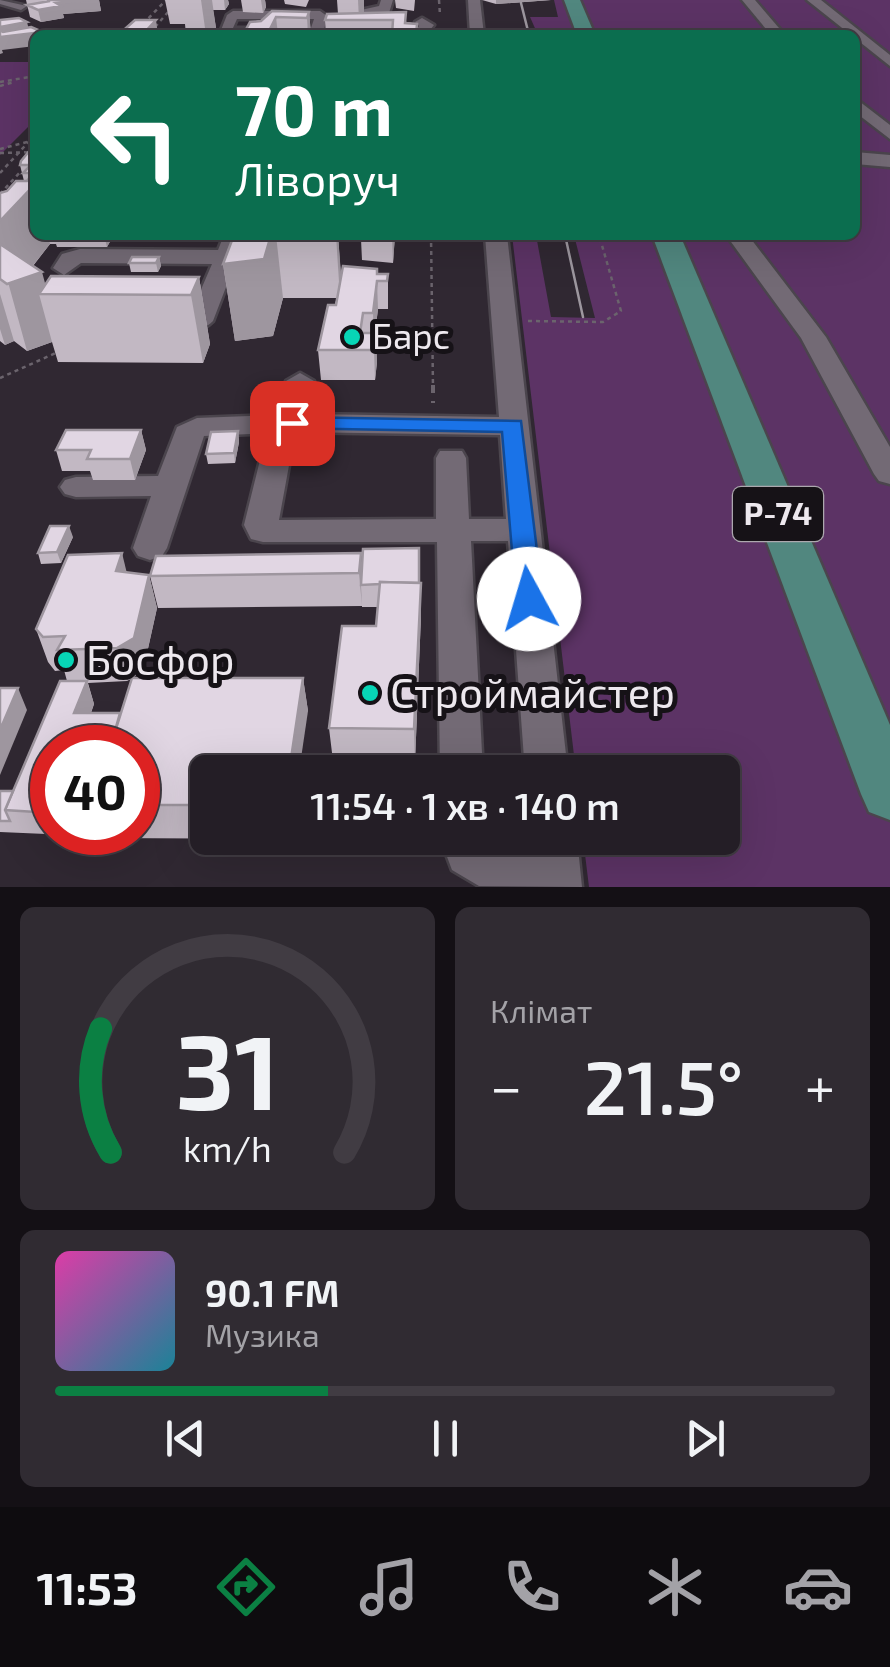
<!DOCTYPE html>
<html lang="uk">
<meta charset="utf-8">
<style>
:root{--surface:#241e26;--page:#302b32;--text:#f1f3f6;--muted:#a3a2a7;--line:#413c43;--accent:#0b8043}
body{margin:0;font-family:"Exo 2",sans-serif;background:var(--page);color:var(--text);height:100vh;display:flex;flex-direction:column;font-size:38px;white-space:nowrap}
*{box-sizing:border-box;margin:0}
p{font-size:32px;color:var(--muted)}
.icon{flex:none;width:55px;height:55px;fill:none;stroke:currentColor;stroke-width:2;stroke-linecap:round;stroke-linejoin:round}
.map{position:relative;height:887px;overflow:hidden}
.details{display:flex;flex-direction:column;gap:20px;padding:20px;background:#141015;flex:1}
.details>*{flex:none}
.banner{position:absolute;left:30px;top:30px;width:830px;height:210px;border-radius:15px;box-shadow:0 10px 40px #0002,0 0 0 2px var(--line);background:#0b6e4f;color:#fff;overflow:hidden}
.speed{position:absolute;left:30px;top:725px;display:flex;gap:20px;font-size:50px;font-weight:700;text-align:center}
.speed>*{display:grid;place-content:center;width:130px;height:130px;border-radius:50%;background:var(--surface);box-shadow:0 10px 40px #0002,0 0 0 2px var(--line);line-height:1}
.speed .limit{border:15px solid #d22;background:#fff;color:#111}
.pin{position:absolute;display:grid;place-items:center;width:85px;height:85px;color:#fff;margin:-42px;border-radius:20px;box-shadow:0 5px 15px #0006}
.me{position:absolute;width:110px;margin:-55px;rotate:354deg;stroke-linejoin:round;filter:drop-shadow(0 0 8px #0008)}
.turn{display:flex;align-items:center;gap:35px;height:210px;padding:0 40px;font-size:45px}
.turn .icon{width:130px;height:130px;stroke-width:2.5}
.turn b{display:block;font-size:70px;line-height:85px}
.big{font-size:75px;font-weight:600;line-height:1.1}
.details .card{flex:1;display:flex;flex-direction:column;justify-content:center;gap:15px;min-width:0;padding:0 35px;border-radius:15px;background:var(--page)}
.details .dial{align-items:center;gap:0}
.dial svg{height:260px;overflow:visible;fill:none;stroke:var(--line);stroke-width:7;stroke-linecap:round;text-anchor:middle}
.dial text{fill:var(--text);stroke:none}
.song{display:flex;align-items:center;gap:30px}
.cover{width:120px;height:120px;border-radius:15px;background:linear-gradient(135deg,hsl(320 70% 55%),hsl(190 70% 35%))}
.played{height:10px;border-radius:5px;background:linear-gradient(90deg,var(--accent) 35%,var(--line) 35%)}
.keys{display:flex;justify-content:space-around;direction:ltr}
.heat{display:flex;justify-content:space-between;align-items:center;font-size:55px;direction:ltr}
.details .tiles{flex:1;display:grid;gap:20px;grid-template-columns:1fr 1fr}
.card:last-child{grid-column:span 2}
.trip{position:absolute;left:190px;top:755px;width:550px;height:100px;border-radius:15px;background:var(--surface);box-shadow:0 10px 40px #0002,0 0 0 2px var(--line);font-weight:600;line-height:100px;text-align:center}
.tabs{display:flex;height:160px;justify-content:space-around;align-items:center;background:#0e0c0f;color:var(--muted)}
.tabs .icon{width:70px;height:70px}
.tabs .current{color:var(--accent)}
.tabs b{font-size:45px;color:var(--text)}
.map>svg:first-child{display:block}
.green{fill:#5c3365}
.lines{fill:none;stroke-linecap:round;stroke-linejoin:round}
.minor-casing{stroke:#4b454d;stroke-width:5}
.major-casing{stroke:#4b454d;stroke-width:5}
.path-far1{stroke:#6b646d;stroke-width:2.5;stroke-dasharray:4 4;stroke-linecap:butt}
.path{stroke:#6b646d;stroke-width:4;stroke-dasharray:8 8;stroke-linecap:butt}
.minor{fill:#736a75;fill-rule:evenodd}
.major{fill:#51877f;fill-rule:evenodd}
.tram{stroke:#9d979f;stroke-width:2.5}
.wall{fill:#c2b8c3;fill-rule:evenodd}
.shaded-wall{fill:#9e969f}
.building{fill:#e1d6e3;stroke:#9e969f;stroke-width:2.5}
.route{fill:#1a73e8;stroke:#114b97;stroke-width:2.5}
.poi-dot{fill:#07d5b6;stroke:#161217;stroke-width:4}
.labels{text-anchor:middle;stroke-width:10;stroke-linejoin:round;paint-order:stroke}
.shield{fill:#161217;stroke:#aca8ae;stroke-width:2.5}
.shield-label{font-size:32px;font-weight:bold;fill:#ede8ee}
.poi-label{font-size:35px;fill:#ede8ee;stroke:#161217;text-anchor:start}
.near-poi-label{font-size:42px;fill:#ede8ee;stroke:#161217;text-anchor:start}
</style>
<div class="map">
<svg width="890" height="887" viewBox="0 0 890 887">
<rect width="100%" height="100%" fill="#302832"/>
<g class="green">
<path d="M554 0H890V887H589L583 838H722V772H576L512 235H536L551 317 595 318 574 235H855V35H538L530 17H558Z"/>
<path d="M0 62H35V120L0 155Z"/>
</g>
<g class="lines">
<g class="minor-casing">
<g id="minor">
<path d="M0 0 27 6 21 10 0 4Z"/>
<path d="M381 0H393L389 13 367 14 361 10 379 6Z"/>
<path d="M468 0H480L484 35H470Z"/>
<path d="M742 0H755L785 35H771Z"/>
<path d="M807 0H821L890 55V66Z"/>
<path d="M233 11H320L327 16 323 35H219L227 15ZM237 19H314L311 28H233Z"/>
<path d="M422 18 434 25 426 35H412L419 26 415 22Z"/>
<path d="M855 98 890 125V139L855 112Z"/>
<path d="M855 152 890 155V167L855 164Z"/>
<path d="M224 235H246L213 321C202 333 172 337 160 325L164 320 190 315 212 264 81 263 64 275 53 268 62 254 80 249 218 250Z"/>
<path d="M485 235H507L568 772H525L508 541H471L483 772H440L437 542H263L251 539 244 525 260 460 264 453H286L290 460 279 520 436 519V458L440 451H462L466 458 469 519H506L500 435 292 432 204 436 167 548 162 556 150 560 138 556 133 548 151 496 76 497 65 494 60 487 65 480 76 477 158 476 177 427 197 418 279 415 286 381 300 373 314 381 308 414 499 417Z"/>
<path d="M726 235H748L826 337 890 447V484L879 481 874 474 801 338Z"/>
<path d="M440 838 531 842V838H577L582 887 479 886 452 870Z"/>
</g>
</g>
<g class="major-casing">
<g id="major">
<path d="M564 0H580L595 35H577Z"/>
<path d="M652 235H680L890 725V820L869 812 861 794Z"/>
</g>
</g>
<g class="path-far1">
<path d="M439 0 440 15"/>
<path d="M143 24 166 0"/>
<path d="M155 27 169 11"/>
<path d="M0 82 35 76"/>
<path d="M0 86 14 82"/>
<path d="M0 149 35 140"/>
<path d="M0 153 35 152"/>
<path d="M0 173 35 135"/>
<path d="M0 194 22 170"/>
<path d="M431 235 433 388"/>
<path d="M528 321 603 322 621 311 599 235"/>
<path d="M0 378 58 352"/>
</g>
<path class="path" d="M433 385V403"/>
<use href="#minor" class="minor"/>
<use href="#major" class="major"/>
<g class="tram">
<path d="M521 3 529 35"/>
<path d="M565 235 583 317"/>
</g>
</g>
<g class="wall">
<path d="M26 0H99L101 11 63 14 64 18 41 22 30 17Z"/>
<path d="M165 0H228L229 4 225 10H213L216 28 211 35H186L185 24H170Z"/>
<path d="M241 0H265L266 7 263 13 243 12Z"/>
<path d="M284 0H309L306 7 285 4Z"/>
<path d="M337 0H364V13L417 24V35H326L325 20 338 14Z"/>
<path d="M395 0H415L414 11 396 8Z"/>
<path d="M482 0H551L496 4Z"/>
<path d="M309 12 311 35H243L250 22Z"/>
<path d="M35 144V235H111L112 238 107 247H57L56 244H50L33 266 45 285 199 277 210 344 203 363 58 362 52 342 27 351 14 341 5 345 0 341V193L7 191 24 181 20 165Z"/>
<path d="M172 235H207L204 242H173Z"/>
<path d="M234 235H338L341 277 388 274V309H378L375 333 377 362 375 380H321L318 350 337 298H283L273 336 235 341 223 264Z"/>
<path d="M356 235H395L393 263 362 260 361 239H356Z"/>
<path d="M159 257 161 266 158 272H131L129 263Z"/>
<path d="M141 430 146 450 135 480H93L90 471H62L56 450Z"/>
<path d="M238 431 239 442 235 463 208 464 206 454Z"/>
<path d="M73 537 61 563 41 564 38 553Z"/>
<path d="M362 569 421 583V616L415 762 333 761 329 728 376 626 378 607H362V600V606L158 608 150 576Z"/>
<path d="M127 573 149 575 157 608 143 671 132 678H303L308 711 208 772V838L290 839 103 838 101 832H138V748H52L46 834 0 832V791H13L67 681 64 670 55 671 48 662 36 629ZM132 678 121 714 91 713 94 704 88 683 127 681Z"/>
</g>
<g class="shaded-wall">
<path d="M90 0H99L101 11 63 14 64 18 41 22 38 10 56 3Z"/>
<path d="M201 0H212L216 28 211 35H206Z"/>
<path d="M224 0H228L229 4 225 10Z"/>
<path d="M261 0H265L266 7 263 13Z"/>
<path d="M358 0H364V14L359 20Z"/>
<path d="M496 0H551L496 4Z"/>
<path d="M309 12 311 35H308L307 18Z"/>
<path d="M276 17 278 35H267Z"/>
<path d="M156 20 158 35H142Z"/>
<path d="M27 22 30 34 43 32 44 35H35V46L2 50 3 53 0 54V27Z"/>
<path d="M34 184 35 235H48L50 244 22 279 42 272 48 294H39L52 342 27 351 0 253V221Z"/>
<path d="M104 235H111L112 238 107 247Z"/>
<path d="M271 235H276L283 298 273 336 235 341 223 264Z"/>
<path d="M336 235H338L342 288 340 298Z"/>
<path d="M392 235H395L393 263Z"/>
<path d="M159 257 161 266 158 272 156 263Z"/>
<path d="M199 277 210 344 203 363 191 295Z"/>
<path d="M377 281 378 309 374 342 373 313Z"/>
<path d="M0 294 14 341 5 345 0 329Z"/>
<path d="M376 333 377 362 375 380 374 350Z"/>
<path d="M141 430 146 450 135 480 130 459Z"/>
<path d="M238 431 239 442 235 463 234 453Z"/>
<path d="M69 526 73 537 61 563 57 552Z"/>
<path d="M122 553 130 586 116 571Z"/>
<path d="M361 553 363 585H361L362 606 359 573Z"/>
<path d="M149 575 157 608 143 671 127 681 117 648Z"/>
<path d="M421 583V616L415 762 414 729Z"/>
<path d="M303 678 308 711 299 772H289Z"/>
<path d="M87 681 94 704 82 736 74 713Z"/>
<path d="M18 688 27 710 0 775V730Z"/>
<path d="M52 770V816L46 834 36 812Z"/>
</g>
<g class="building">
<path d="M47 0H90L56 3 61 6 38 10 27 5 50 1Z"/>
<path d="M272 11 309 12 307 18 276 17 267 35H243L250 22 261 21Z"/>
<path d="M406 12 405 23 417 24 416 35H392L393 20H325L327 14Z"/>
<path d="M19 18 27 22 0 27V20Z"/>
<path d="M135 20H156L142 35H118Z"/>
<path d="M31 27 43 32 0 37V30L3 32Z"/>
<path d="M35 144V184L0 221V193L7 191 16 181H27L33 173H23L31 165H20L21 161Z"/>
<path d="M234 235H271L264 259 223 264Z"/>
<path d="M0 244 42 272 7 284 0 279Z"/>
<path d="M132 257H159L156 263H129Z"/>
<path d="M343 266 377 269V274H388L387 281H377L373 313H363L360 333H376L374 350H318L328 305H336Z"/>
<path d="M51 276 199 277 191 295 39 294Z"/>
<path d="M66 430H141L130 459H87L91 450H56Z"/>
<path d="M238 431 234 453 206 454 211 432Z"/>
<path d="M50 526H69L57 552 38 553Z"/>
<path d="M419 548V583L380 582V584L361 585 363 549Z"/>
<path d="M122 553 116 571 149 575 134 638 117 648 57 650 65 636 43 637 36 629 68 555Z"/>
<path d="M361 553 359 573 150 576 156 556Z"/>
<path d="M380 582 421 583 414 729 329 728 342 626H376Z"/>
<path d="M132 678H303L289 772H208V805H138V748H110Z"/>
<path d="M60 681H87L74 713H120L110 748H52V770L36 812 5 810Z"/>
<path d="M0 688H18L0 730Z"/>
<path d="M0 791H13L5 810 10 821H0Z"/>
</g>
<path class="route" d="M292 417 521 421 543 599 539 606H520L516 599 502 432 284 428 281 423Z"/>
<g class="poi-dot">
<circle cx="352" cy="337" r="10"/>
<circle cx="66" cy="660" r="10"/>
<circle cx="370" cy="693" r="10"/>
</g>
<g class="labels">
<rect class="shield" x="733" y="487" width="90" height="54" rx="8"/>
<g class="shield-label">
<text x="778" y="525">Р-74</text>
</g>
<g class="poi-label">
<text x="372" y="349">Барс</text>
</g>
<g class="near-poi-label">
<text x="86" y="675">Босфор</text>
<text x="390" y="708">Строймайстер</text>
</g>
</g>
</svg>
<div class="speed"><div class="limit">40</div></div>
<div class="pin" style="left:292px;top:423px;background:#d93025"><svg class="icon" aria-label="arrive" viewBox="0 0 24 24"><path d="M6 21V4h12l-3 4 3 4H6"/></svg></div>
<svg class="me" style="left:529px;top:599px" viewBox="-20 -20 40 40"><circle r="19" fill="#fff"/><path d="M0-13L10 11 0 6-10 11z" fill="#1a73e8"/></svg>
<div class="trip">11:54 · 1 хв · 140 m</div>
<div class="banner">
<div class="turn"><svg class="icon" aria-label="left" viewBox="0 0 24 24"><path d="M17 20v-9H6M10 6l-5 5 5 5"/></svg><div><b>70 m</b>Ліворуч</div></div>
</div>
</div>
<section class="details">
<div class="tiles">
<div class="card dial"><svg viewBox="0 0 100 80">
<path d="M14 69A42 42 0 1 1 86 69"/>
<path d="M14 69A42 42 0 0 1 11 31" stroke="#0b8043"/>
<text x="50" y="56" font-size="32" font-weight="700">31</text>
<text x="50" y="72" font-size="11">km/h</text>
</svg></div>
<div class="card"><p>Клімат</p>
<div class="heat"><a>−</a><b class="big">21.5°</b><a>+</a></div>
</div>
<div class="card">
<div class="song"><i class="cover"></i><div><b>90.1 FM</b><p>Музика</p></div></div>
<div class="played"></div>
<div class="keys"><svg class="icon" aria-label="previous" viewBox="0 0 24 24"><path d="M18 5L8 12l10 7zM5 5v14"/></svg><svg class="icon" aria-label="pause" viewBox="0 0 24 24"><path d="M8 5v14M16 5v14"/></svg><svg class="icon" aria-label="next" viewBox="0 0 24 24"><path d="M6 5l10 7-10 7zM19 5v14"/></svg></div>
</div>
</div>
</section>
<nav class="tabs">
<b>11:53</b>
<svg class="icon current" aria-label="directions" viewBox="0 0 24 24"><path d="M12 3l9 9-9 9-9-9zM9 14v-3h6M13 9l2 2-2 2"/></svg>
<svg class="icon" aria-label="music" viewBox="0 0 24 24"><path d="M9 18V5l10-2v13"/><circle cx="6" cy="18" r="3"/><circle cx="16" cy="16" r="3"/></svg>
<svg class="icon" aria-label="phone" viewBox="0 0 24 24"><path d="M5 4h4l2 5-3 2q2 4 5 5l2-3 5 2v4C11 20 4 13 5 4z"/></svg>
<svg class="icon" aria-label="climate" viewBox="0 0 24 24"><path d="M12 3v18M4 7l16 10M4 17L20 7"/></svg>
<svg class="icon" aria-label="car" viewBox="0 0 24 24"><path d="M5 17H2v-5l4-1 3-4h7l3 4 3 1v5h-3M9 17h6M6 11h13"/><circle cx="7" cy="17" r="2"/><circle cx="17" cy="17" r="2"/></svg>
</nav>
